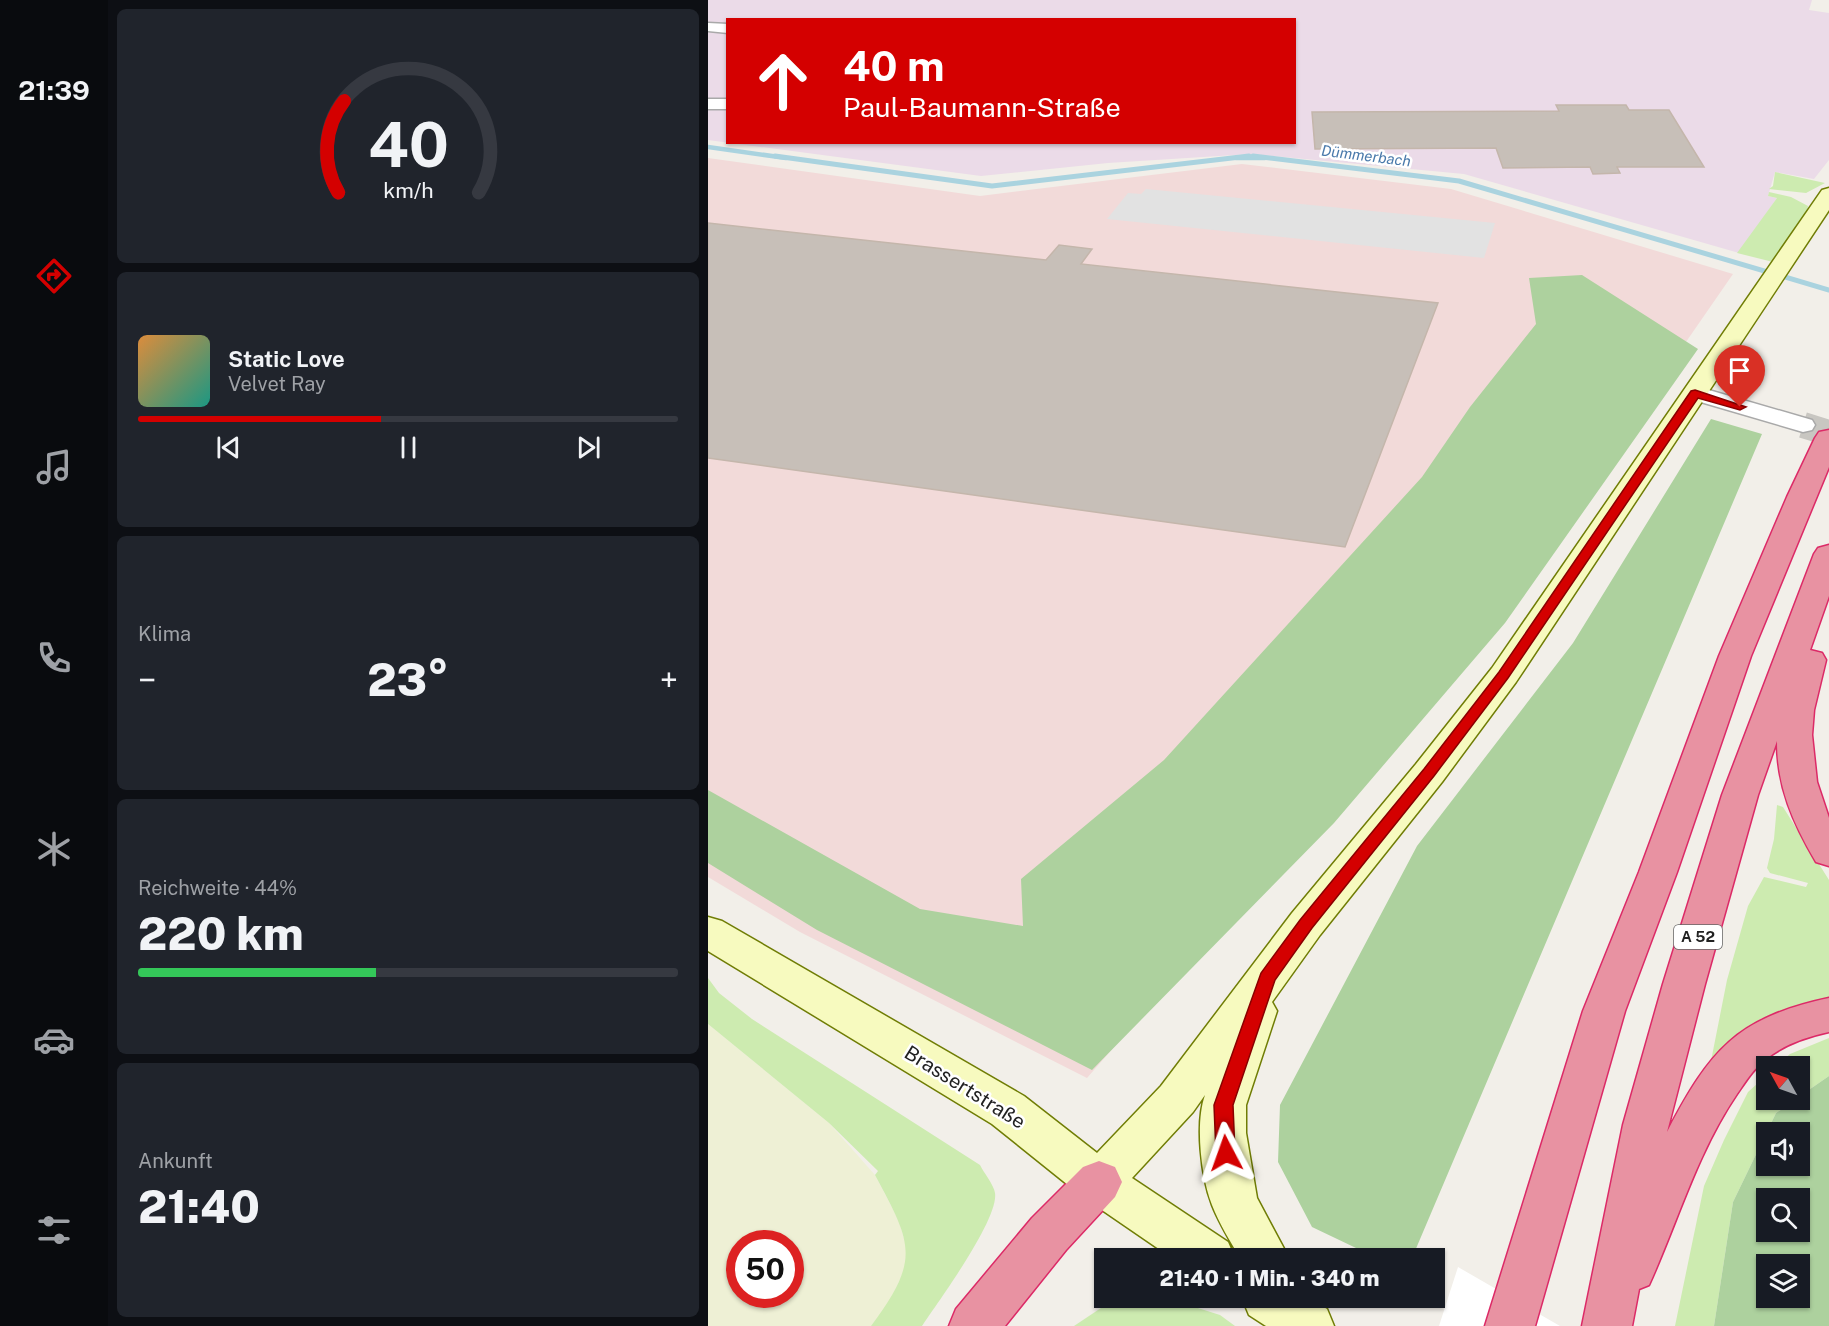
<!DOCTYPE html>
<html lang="de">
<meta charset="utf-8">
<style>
:root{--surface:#171b24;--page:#20242c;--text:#f1f3f6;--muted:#9ea1a6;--line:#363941;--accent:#d40000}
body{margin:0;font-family:"Public Sans",sans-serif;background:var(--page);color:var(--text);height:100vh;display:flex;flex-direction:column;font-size:22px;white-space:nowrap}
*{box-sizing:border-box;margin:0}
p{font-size:20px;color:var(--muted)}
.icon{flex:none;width:33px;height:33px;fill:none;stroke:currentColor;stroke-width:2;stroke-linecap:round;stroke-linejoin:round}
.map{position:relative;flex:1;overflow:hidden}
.side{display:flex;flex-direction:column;gap:9px;padding:9px;background:#0d0f14;width:600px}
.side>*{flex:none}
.hud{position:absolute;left:18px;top:18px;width:570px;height:126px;border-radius:0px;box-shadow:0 2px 4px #0004;background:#d40000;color:#fff;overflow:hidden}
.needle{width:39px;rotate:310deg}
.tools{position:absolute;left:1048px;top:1056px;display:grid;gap:12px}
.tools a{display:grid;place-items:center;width:54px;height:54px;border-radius:0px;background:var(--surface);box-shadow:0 2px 4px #0004;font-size:30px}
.speed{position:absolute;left:18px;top:1230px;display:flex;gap:12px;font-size:30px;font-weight:700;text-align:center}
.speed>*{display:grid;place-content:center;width:78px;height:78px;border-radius:50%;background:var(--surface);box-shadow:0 2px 4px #0004;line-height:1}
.speed .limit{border:9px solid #d22;background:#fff;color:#111}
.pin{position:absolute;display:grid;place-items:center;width:51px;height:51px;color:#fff;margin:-62px -26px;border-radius:50% 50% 50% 0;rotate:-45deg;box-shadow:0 0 6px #0007}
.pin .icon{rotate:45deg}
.me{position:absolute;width:66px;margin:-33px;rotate:356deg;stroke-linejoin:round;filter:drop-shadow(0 0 4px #0008)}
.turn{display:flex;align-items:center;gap:21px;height:126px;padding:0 18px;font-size:27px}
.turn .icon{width:78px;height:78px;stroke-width:2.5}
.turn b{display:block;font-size:42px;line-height:51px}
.big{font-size:45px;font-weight:800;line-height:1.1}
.side .tile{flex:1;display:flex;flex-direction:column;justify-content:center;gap:9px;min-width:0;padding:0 21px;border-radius:9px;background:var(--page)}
.side .dial{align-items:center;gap:0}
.dial svg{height:156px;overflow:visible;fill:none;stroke:var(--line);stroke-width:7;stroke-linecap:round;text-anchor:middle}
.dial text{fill:var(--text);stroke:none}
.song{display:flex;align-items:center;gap:18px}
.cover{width:72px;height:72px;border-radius:9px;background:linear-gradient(135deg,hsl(30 70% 55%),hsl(170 70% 35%))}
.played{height:6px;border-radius:3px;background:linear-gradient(90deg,var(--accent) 45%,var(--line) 45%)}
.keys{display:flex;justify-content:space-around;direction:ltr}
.heat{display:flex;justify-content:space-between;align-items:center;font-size:33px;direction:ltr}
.charge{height:9px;border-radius:4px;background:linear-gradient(90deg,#34c759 44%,var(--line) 0)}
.trip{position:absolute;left:386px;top:1248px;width:351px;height:60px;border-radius:0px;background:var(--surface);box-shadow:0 2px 4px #0004;font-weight:800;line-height:60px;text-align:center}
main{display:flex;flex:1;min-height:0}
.tab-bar{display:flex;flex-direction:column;width:108px;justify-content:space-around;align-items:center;background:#090b0e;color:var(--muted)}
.tab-bar .icon{width:42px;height:42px}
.tab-bar .current{color:var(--accent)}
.tab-bar b{font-size:27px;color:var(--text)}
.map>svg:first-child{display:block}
.commercial{fill:#f2dad9}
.industrial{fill:#ebdbe8;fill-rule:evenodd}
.farmland{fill:#eef0d5;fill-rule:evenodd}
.grass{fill:#cdebb0}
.forest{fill:#add19e;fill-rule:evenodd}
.parking{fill:#e2e2e2}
.pier{fill:#fff}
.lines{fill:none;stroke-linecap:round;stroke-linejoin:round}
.stream-far1{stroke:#aad3df;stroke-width:4.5}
.stream{stroke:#aad3df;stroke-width:5}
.building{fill:#c7bfb8;stroke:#c4b6ab;stroke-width:1.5}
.minor-tunnel{stroke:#c8c6c1;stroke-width:26;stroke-dasharray:26 13;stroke-linecap:butt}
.minor-casing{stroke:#a9a9a9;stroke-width:3}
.secondary-casing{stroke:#707d05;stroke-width:3}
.motorway-casing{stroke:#dc2a67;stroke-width:3}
.minor{fill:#fff;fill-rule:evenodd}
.secondary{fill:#f7fabf;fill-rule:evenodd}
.motorway{fill:#e892a2;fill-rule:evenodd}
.route{fill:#d40000;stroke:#8a0000;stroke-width:1.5}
.labels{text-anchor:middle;stroke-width:5;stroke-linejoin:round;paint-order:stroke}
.far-water-label{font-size:15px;font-style:italic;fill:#4a7aab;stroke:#fff}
.shield{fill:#fff;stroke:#646464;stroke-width:1.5}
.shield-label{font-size:15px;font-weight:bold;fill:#222}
.near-street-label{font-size:20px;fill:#222;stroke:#fff}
</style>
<main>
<nav class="tab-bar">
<b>21:39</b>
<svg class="icon current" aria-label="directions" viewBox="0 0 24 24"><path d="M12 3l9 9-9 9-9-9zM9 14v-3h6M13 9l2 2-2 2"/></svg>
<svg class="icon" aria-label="music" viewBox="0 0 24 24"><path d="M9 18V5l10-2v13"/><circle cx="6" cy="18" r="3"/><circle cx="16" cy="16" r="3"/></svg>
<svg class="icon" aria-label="phone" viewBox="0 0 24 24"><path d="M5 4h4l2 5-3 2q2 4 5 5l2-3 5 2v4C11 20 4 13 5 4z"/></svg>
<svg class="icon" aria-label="climate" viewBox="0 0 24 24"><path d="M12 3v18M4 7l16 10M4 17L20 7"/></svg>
<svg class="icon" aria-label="car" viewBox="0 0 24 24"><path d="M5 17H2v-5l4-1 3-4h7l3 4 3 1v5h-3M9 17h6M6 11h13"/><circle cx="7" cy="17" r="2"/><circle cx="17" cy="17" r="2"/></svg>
<svg class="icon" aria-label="filters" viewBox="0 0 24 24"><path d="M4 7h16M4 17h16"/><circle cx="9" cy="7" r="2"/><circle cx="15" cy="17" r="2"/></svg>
</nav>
<section class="side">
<div class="tile dial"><svg viewBox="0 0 100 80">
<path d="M14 69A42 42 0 1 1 86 69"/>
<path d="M14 69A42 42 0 0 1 17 22" stroke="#d40000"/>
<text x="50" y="56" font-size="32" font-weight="700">40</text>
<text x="50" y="72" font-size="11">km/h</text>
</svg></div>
<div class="tile">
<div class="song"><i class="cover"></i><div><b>Static Love</b><p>Velvet Ray</p></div></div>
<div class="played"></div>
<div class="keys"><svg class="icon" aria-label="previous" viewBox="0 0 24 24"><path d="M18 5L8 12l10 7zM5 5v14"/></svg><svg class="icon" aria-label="pause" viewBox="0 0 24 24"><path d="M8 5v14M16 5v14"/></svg><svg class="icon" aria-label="next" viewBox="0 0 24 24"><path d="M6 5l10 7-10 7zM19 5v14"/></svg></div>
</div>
<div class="tile"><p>Klima</p>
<div class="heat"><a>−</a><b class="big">23°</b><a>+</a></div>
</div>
<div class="tile"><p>Reichweite · 44%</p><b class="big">220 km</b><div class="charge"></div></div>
<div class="tile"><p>Ankunft</p><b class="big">21:40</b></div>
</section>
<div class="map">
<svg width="1121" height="1326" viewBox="0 0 1121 1326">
<rect width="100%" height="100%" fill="#f2efe9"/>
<path class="commercial" d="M0 158 272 196 534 164 743 189 1025 274 816 576 379 1078 92 932 0 877Z"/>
<path class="industrial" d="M0 0H1104L1101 10 1121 13V160L1106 179 1067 172 1060 196 1069 198 1031 253 756 174 543 154 400 163 273 176 0 140ZM20 20H586V142H20Z"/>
<path class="farmland" d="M0 1024 121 1123 167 1175 191 1221 199 1249 197 1269 181 1303 163 1326H0ZM32 1244H82V1294H32Z"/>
<g class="grass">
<path d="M1067 172 1117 183 1098 193 1061 189 1065 186Z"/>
<path d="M1061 192 1083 197 1100 206 1099 212 1065 262 1029 253 1069 198 1060 196Z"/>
<path d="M1069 805 1075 807 1121 880V1003L1061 1020 1054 1018 1021 1041 1003 1061 1019 980 1040 906 1056 877 1098 887 1100 883 1062 873 1059 868 1066 839Z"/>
<path d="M0 978 11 993 44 1019 272 1165C276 1173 286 1185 287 1193 291 1219 230 1302 214 1326H163C213 1259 204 1244 167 1175L170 1171 121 1123 0 1024Z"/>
<path d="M1121 1038V1076L1092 1096V1066H1068L1082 1054Z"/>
<path d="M1059 1075V1100H1087L1068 1113 1025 1202 1006 1326H967L996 1186 1016 1140 1040 1092Z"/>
<path d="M418 1298H458L512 1315 527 1326H366L405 1300Z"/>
</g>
<g class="forest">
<path d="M874 275 990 349 797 623 626 823 384 1070 109 930 0 863V790L212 909 315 926 313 879 456 760 714 477 762 407 828 324 821 278Z"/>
<path d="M1003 419 1054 434 704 1258H669L604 1227 570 1162 572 1105 709 846 865 643Z"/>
<path d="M1121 1076V1326H1006L1025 1202 1068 1113 1087 1100H1092V1096ZM1059 1132H1092V1166H1059ZM1059 1198H1092V1232H1059ZM1059 1264H1092V1298H1059Z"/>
</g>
<path class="parking" d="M438 189 787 223 776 258 399 219 420 193 433 194Z"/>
<path class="pier" d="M750 1267 852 1326H731Z"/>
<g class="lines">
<g class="stream-far1">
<path d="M0 147 78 158"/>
<path d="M528 158H557"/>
</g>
<g class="stream">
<path d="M67 156 284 186 541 156"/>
<path d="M545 156 751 181 1121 290"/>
</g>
</g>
<g class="building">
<path d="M848 105H918L921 110H961L996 167H909L912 173 885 174 882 167 795 168 788 148 607 149 604 112 851 111Z"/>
<path d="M0 223 338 260 351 245 384 249 373 264 730 303 637 547 0 458Z"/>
</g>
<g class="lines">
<path class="minor-tunnel" d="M1095 425 1121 433"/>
<g class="minor-casing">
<g id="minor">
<path d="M0 23 20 24V33L0 31Z"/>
<rect x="0" y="99" width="20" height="10"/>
<path d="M987 386 1104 420 1107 425 1104 430 1095 432 979 398 975 393 979 388Z"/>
</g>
</g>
<g class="secondary-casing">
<g id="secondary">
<path d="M1121 188V210L808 682 734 782 612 935 564 1002 569 1011 538 1105V1133L549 1198 581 1258H532C522 1241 511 1223 504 1205 493 1177 487 1123 497 1095L485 1112 424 1178 520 1242 527 1258H464L375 1197 284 1124 0 951V917L14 921 316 1096 389 1153 453 1086 584 913 708 764 784 668 1114 190Z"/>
<path d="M534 1298H601L619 1309 626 1326H558L541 1315Z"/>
</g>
</g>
<g class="motorway-casing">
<g id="motorway">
<path d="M1121 430V467L1043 656 969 872 917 1011 827 1326H777L875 1011 931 872 1011 656 1079 497 1107 438 1111 432Z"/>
<path d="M1121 545V596L1102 650 1114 653 1118 660 1106 710 1104 735 1109 782 1121 818V866L1108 862C1085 823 1069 787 1069 741L1050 795 997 984 959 1132C1002 1050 1028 1018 1121 998V1032C1098 1037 1077 1044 1058 1059 1046 1068 1038 1081 1029 1094 989 1153 970 1221 941 1285L931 1289 924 1326H874L915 1125 955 984 1014 795 1106 554 1110 548Z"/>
<path d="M391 1161 407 1167 414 1182 407 1197 358 1250 297 1326H241L248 1309 324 1218 375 1167Z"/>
</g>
</g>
<use href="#minor" class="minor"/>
<use href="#secondary" class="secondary"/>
<use href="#motorway" class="motorway"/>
</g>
<path class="route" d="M987 390 1038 407 1032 410 990 398 800 678 726 776 604 928 567 980 525 1105 527 1153 524 1159 518 1161 511 1159 508 1153 506 1105 553 973 592 920 716 769 791 672 983 391Z"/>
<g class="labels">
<g class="far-water-label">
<text transform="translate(658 156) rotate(7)" y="5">Dümmerbach</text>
</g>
<rect class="shield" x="966" y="925" width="48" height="24" rx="4.5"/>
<g class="shield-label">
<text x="990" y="942">A 52</text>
</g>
<g class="near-street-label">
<text transform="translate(257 1087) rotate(32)" y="7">Brassertstraße</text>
</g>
</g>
</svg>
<div class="tools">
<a><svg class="needle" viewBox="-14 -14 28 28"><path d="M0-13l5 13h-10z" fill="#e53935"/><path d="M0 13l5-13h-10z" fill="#9ea1a6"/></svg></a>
<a><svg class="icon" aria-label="sound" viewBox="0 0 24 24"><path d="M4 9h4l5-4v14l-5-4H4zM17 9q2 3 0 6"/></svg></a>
<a><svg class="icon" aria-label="search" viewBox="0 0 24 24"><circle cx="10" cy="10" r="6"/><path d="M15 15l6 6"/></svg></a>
<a><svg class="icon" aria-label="layers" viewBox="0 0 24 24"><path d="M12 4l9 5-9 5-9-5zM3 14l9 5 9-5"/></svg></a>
</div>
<div class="speed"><div class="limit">50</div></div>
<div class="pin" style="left:1032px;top:407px;background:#d93025"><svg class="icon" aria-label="arrive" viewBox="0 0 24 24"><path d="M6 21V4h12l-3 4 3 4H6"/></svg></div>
<svg class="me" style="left:518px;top:1153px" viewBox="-20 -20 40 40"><path d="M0-17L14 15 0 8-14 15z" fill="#d40000" stroke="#fff" stroke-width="4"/></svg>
<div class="trip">21:40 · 1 Min. · 340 m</div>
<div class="hud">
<div class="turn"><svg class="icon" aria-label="ahead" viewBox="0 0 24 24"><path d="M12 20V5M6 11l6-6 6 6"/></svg><div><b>40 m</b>Paul-Baumann-Straße</div></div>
</div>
</div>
</main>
